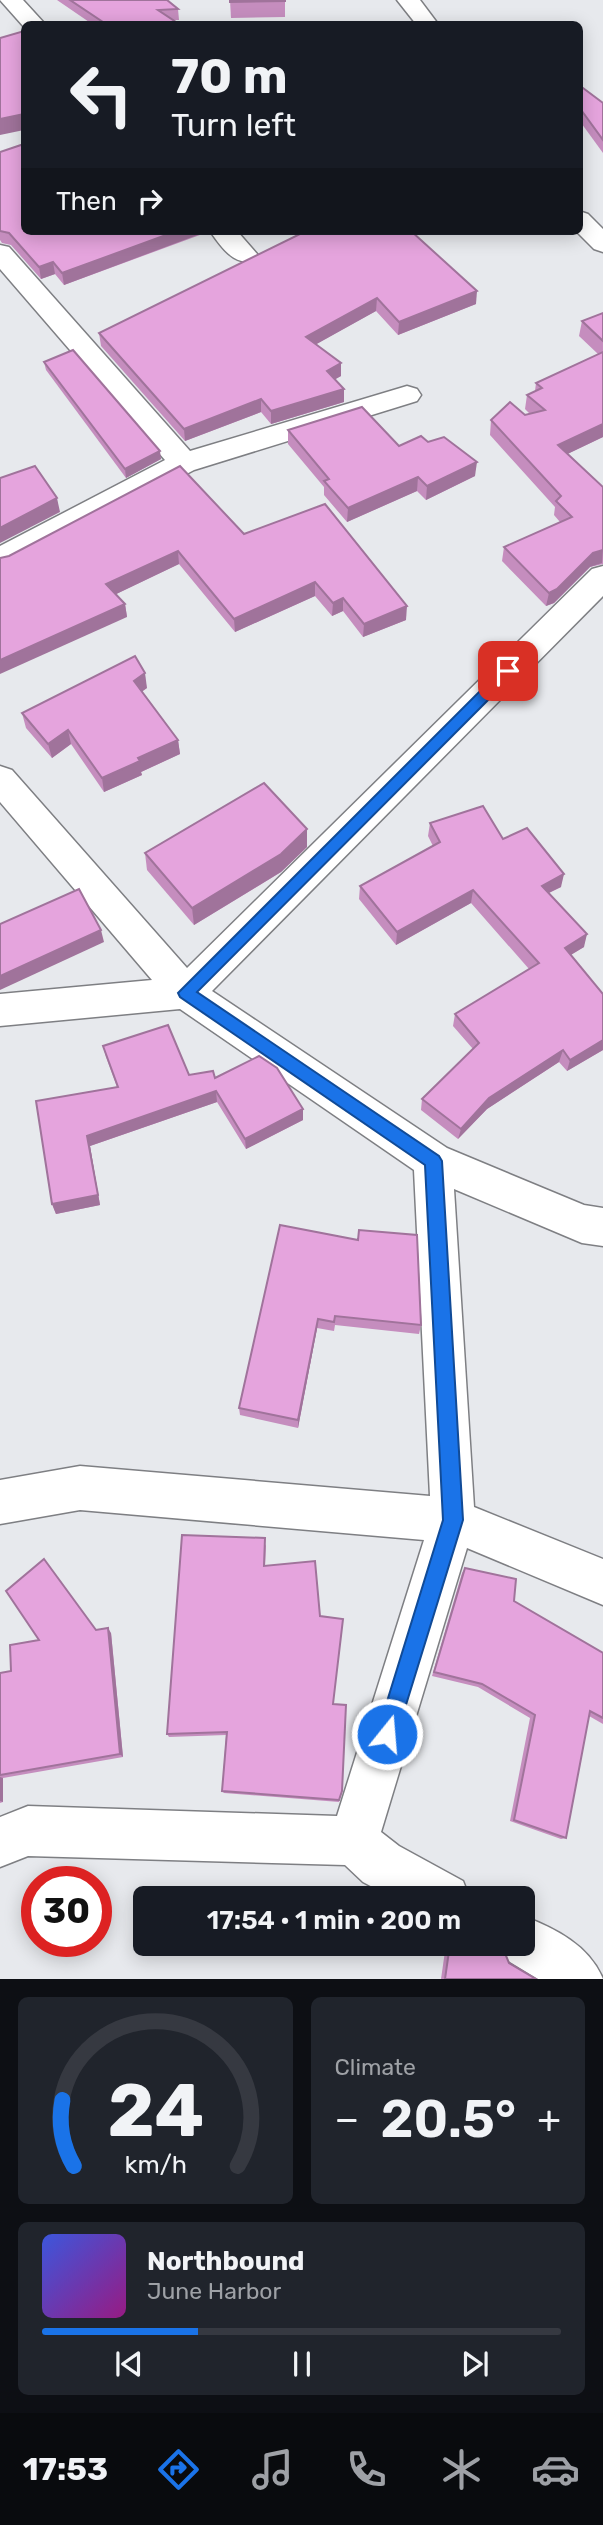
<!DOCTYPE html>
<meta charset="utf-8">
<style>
:root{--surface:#171b24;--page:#20242c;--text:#f1f3f6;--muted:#9ea1a6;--line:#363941;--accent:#1a73e8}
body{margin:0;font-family:Rubik,sans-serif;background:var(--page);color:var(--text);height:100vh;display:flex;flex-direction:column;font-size:26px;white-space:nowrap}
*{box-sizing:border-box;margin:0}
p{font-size:23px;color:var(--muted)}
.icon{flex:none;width:38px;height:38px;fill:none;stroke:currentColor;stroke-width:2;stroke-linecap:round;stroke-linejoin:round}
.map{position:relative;height:1979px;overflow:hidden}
.side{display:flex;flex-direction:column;gap:18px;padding:18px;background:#0d0f14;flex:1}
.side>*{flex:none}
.hud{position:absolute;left:21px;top:21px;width:562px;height:214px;border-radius:10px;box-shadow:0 4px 18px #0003;background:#171b24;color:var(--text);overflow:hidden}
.speed{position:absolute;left:21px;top:1866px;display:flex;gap:14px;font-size:35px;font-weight:700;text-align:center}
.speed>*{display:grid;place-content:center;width:91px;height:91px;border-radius:50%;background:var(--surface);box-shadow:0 4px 18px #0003;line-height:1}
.speed .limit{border:10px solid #d22;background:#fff;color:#111}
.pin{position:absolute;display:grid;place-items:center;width:60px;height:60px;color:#fff;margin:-30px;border-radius:14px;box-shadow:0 4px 10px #0006}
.me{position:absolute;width:77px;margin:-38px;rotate:17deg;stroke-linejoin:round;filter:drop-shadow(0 0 5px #0008)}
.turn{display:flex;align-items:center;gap:24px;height:147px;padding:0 35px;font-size:32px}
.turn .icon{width:91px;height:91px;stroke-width:2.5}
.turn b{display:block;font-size:49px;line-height:60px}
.then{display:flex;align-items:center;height:66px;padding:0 35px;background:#0003;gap:14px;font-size:26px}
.big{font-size:52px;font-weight:600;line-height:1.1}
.side .card{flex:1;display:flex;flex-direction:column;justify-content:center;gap:10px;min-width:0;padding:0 24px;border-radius:10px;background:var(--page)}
.side .dial{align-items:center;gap:0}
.dial svg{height:182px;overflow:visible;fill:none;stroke:var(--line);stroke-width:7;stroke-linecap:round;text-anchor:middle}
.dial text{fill:var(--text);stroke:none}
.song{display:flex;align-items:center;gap:21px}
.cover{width:84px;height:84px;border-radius:10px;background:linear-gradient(135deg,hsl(230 70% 55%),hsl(310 70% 35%))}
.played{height:7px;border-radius:4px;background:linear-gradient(90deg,var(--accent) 30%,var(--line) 30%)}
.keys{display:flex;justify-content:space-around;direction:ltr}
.heat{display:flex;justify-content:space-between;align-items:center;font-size:38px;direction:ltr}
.side .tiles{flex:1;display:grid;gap:18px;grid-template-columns:1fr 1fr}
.card:last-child{grid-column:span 2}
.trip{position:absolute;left:133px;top:1886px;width:402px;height:70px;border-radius:10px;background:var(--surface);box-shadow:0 4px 18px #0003;font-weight:600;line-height:70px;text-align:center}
.tabs{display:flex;height:112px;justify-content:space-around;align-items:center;background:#090b0e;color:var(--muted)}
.tabs .icon{width:49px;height:49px}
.tabs .active{color:var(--accent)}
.tabs b{font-size:32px;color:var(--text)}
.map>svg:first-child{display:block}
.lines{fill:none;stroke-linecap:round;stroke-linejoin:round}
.street-casing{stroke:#7e7f83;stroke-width:3}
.street{fill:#fff;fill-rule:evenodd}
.wall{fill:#c58dbe}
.shaded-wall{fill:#a0739b}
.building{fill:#e5a4dd;stroke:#a0739b;stroke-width:2}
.route{fill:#1a73e8;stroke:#114b97;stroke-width:2}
</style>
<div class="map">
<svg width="603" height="1979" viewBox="0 0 603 1979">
<rect width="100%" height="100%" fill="#e7e9ed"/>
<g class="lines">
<g class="street-casing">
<g id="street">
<path d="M0 0H23L45 24H24V27Z"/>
<path d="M397 0H420L438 24H416Z"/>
<path d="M579 211 588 214 603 229V252L594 249 576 231H579Z"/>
<path d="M210 231H237L258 255 254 261C234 266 221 247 210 231Z"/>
<path d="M0 245 9 247 190 451 407 386 417 389 421 395 417 401 194 470 11 567 0 570V546L165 460 0 269Z"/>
<path d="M603 566V596L212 991 447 1148 584 1205 603 1208V1246L582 1243 454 1189 474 1507 603 1559V1605L467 1548 381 1832 399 1846 463 1881 470 1899H395L363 1882 345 1865 28 1856 0 1867V1817L28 1806 337 1816 424 1540 80 1510 0 1524V1480L80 1466 430 1496 414 1170 180 1009 0 1026V994L152 980 0 802V766L12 770 187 968 592 569Z"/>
<path d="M523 1916C556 1929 589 1945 603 1979H538L505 1959 499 1944H523Z"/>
</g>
</g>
<use href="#street" class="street"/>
</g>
<g class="wall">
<path d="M57 0H167L178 9 179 20H172L179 24H92Z"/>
<path d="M230 0H285V17L231 18Z"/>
<path d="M579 85 603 103V153L579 120Z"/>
<path d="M0 152 24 231 208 232 64 285 55 274 41 279 11 245 2 243 0 240Z"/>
<path d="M413 233 476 304 398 335 376 311 316 344 341 376 335 379 344 389V402L271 424 261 412 185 441 101 346 99 333Z"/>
<path d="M603 313V437L567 454 603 487V564L590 567 554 603 546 606 502 561 504 547 560 522 554 515 555 507 490 435 491 420 530 414 525 409 527 395 535 391 536 383 598 354 579 336 582 321Z"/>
<path d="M44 362 161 459 126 478 46 370Z"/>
<path d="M288 430 399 446 428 442 475 476 426 500 417 491 347 522 324 495V487L288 444Z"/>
<path d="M244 534 406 620 363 637 343 611 332 616 315 596 235 632 179 564 116 594 125 604 127 617 0 558Z"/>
<path d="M147 688 142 691 178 740 180 754 141 772 142 775 104 792 71 744 52 758 26 728 22 713Z"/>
<path d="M430 823 503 839 561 887 549 893 584 947 570 955 603 994V1050L567 1071 559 1062 487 1109 458 1139 421 1110 422 1099 473 1049 453 1026 455 1014 529 969 471 903 396 945 359 899 360 886 433 846 428 836Z"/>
<path d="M307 829V847L281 872 194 925 147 870 145 853Z"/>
<path d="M103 1046 189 1075 215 1078 303 1120 246 1149 217 1102 90 1146 100 1205 56 1214 52 1204 117 1087 106 1057Z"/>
<path d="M280 1225 421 1325 419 1334 335 1325 334 1331 317 1328 298 1428 240 1415 239 1408Z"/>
<path d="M266 1544 265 1566 320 1616 333 1704 342 1791 339 1802 224 1793 222 1791 226 1735 169 1737 167 1734Z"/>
<path d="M465 1568 514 1601 603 1653V1724L589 1716 566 1838 561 1839 510 1821 530 1718 478 1687 432 1676 462 1573Z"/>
<path d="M96 1630 111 1633 123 1757 3 1778V1802L0 1803V1673L11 1671Z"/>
<path d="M446 1944H495L509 1963 536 1979H441Z"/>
</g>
<g class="shaded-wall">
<path d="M24 114V130L0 135V119Z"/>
<path d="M177 231H208L64 285 62 273Z"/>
<path d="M53 262 55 274 41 279 39 267Z"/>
<path d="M477 291 476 304 398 335 399 322Z"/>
<path d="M377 298 376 311 306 350V337Z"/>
<path d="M341 363V376L327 384V371Z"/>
<path d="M344 389V402L271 424V411Z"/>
<path d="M261 399V412L185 441 184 429Z"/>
<path d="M603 424V437L555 460 558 445Z"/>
<path d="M160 451 161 459 126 478 125 469Z"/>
<path d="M477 462 475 476 426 500 427 486Z"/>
<path d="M418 477 417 491 347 522 348 508Z"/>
<path d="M57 498 60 512 0 543V528Z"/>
<path d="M603 550 602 563 590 567 554 603 546 606 549 593 593 553Z"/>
<path d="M178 551 179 564 108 598 106 584Z"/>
<path d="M315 582V596L235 632 234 619Z"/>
<path d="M343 598V611L332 616 333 603Z"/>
<path d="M125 604 127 617 0 674V660Z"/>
<path d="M407 606 406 620 363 637 364 624Z"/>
<path d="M145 673 147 688 136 696 134 681Z"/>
<path d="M68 730 71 744 52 758 48 744Z"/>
<path d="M178 740 180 754 141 772 142 775 104 792 102 778 138 758Z"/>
<path d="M307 829V847L281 872 194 925 192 908Z"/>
<path d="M564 874 561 887 538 898 542 886Z"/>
<path d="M473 890 471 903 396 945 397 932Z"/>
<path d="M101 930 104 942 0 990V976Z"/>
<path d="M587 934 584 947 561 961 565 948Z"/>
<path d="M603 1040V1050L567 1071 570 1060Z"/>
<path d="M563 1050 559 1062 487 1109 458 1139 461 1129 489 1098Z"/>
<path d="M216 1091 217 1102 90 1146 100 1205 56 1214 52 1204 87 1136Z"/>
<path d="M303 1109V1120L246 1149 245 1139Z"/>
<path d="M318 1319 317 1328 298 1428V1420Z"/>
<path d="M108 1628 111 1633 123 1757 120 1754Z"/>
<path d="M0 1777 3 1778V1802L0 1801Z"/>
</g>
<g class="building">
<path d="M70 0H167L178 9 158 10 179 24H106Z"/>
<path d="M230 0H285V1L230 2Z"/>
<path d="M24 31V114L0 119V38Z"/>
<path d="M579 85 603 103V140L579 107Z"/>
<path d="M21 145 24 148V231H177L62 273 53 262 39 267 9 233 0 231V152Z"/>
<path d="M306 231H411L477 291 399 322 377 298 306 337 341 363 327 371 344 389 271 411 261 399 184 429 99 333Z"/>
<path d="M603 313V341L582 321Z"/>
<path d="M73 350 160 451 125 469 44 362Z"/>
<path d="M603 352V424L558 445 603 487V550L593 553 557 589 549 593 504 547 572 517 556 501 561 496 491 420 510 402 525 415 545 410 527 395 542 388 536 383Z"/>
<path d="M362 407 399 446 421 436 428 442 444 437 477 462 427 486 418 477 348 508 324 481 329 479 288 430Z"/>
<path d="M35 466 57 498 0 528V478Z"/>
<path d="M180 466 244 534 325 504 407 606 364 624 343 598 333 603 315 582 234 619 178 551 106 584 125 604 0 660V558L9 556Z"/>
<path d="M135 656 145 673 134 681 178 740 138 758 140 761 102 778 68 730 48 744 22 713Z"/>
<path d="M264 783 307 829 281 854 192 908 145 853Z"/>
<path d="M483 806 503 839 527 828 564 874 542 886 587 934 565 948 603 994V1040L570 1060 563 1050 489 1098 461 1129 422 1099 479 1043 455 1014 539 963 473 890 397 932 360 886 440 842 430 823Z"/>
<path d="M79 889 101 930 0 976V924Z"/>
<path d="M168 1025 189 1075 213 1071 215 1078 259 1056 277 1068 303 1109 245 1139 216 1091 87 1136 98 1195 52 1204 36 1101 118 1087 103 1046Z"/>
<path d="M280 1225 358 1240 359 1230 417 1235 421 1325 335 1316 334 1322 318 1319 298 1420 239 1408Z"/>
<path d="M182 1535 265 1538 264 1566 315 1561 320 1616 343 1619 333 1704 346 1705 342 1791 339 1800 222 1791 227 1732 167 1734Z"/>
<path d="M44 1559 96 1630 108 1628 120 1754 0 1775V1673L11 1671 10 1645 39 1640 6 1591Z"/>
<path d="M465 1568 516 1579 514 1601 603 1653V1718L590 1711 566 1838 514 1820 535 1715 482 1684 434 1672Z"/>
<path d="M450 1944H495L502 1946 509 1963 536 1979H445Z"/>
</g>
<path class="route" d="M508 666 513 668V675L197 992 439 1156 442 1161 463 1520 397 1734 394 1741 387 1744 380 1741 377 1734 443 1520 425 1165 180 997 178 993 503 668Z"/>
</svg>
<div class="speed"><div class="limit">30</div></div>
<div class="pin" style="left:508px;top:671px;background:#d93025"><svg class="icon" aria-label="arrive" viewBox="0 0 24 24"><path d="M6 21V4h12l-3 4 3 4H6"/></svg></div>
<svg class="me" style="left:387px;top:1734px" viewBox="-20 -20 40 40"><circle r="17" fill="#1a73e8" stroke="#fff" stroke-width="3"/><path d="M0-11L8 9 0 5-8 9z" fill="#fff"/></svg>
<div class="trip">17:54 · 1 min · 200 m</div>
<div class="hud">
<div class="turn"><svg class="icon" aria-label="left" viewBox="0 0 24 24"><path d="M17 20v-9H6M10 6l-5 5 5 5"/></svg><div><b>70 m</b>Turn left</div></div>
<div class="then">Then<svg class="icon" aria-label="right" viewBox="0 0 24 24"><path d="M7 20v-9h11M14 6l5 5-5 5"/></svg></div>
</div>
</div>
<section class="side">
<div class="tiles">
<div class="card dial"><svg viewBox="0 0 100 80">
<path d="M14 69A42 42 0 1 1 86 69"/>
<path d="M14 69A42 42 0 0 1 9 40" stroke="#1a73e8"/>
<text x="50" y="56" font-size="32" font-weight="700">24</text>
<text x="50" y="72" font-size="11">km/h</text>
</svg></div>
<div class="card"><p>Climate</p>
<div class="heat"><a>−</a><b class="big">20.5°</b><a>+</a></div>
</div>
<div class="card">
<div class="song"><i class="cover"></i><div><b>Northbound</b><p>June Harbor</p></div></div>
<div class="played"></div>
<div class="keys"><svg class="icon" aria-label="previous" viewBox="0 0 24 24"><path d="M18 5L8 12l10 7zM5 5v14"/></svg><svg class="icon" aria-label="pause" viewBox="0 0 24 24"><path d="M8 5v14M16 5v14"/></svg><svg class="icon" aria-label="next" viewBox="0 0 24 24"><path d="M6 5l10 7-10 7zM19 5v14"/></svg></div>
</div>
</div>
</section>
<nav class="tabs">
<b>17:53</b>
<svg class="icon active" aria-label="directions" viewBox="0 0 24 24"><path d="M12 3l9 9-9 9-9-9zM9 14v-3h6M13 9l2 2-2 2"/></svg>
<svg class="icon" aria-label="music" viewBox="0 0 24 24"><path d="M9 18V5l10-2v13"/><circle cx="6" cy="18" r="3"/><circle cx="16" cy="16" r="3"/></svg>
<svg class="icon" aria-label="phone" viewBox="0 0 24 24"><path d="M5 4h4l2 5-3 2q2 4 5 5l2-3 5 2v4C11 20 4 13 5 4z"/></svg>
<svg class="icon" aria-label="climate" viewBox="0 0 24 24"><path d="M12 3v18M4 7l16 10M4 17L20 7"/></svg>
<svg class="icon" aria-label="car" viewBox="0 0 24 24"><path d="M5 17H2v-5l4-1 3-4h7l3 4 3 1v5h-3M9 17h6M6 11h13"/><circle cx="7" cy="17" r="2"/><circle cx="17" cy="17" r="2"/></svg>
</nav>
